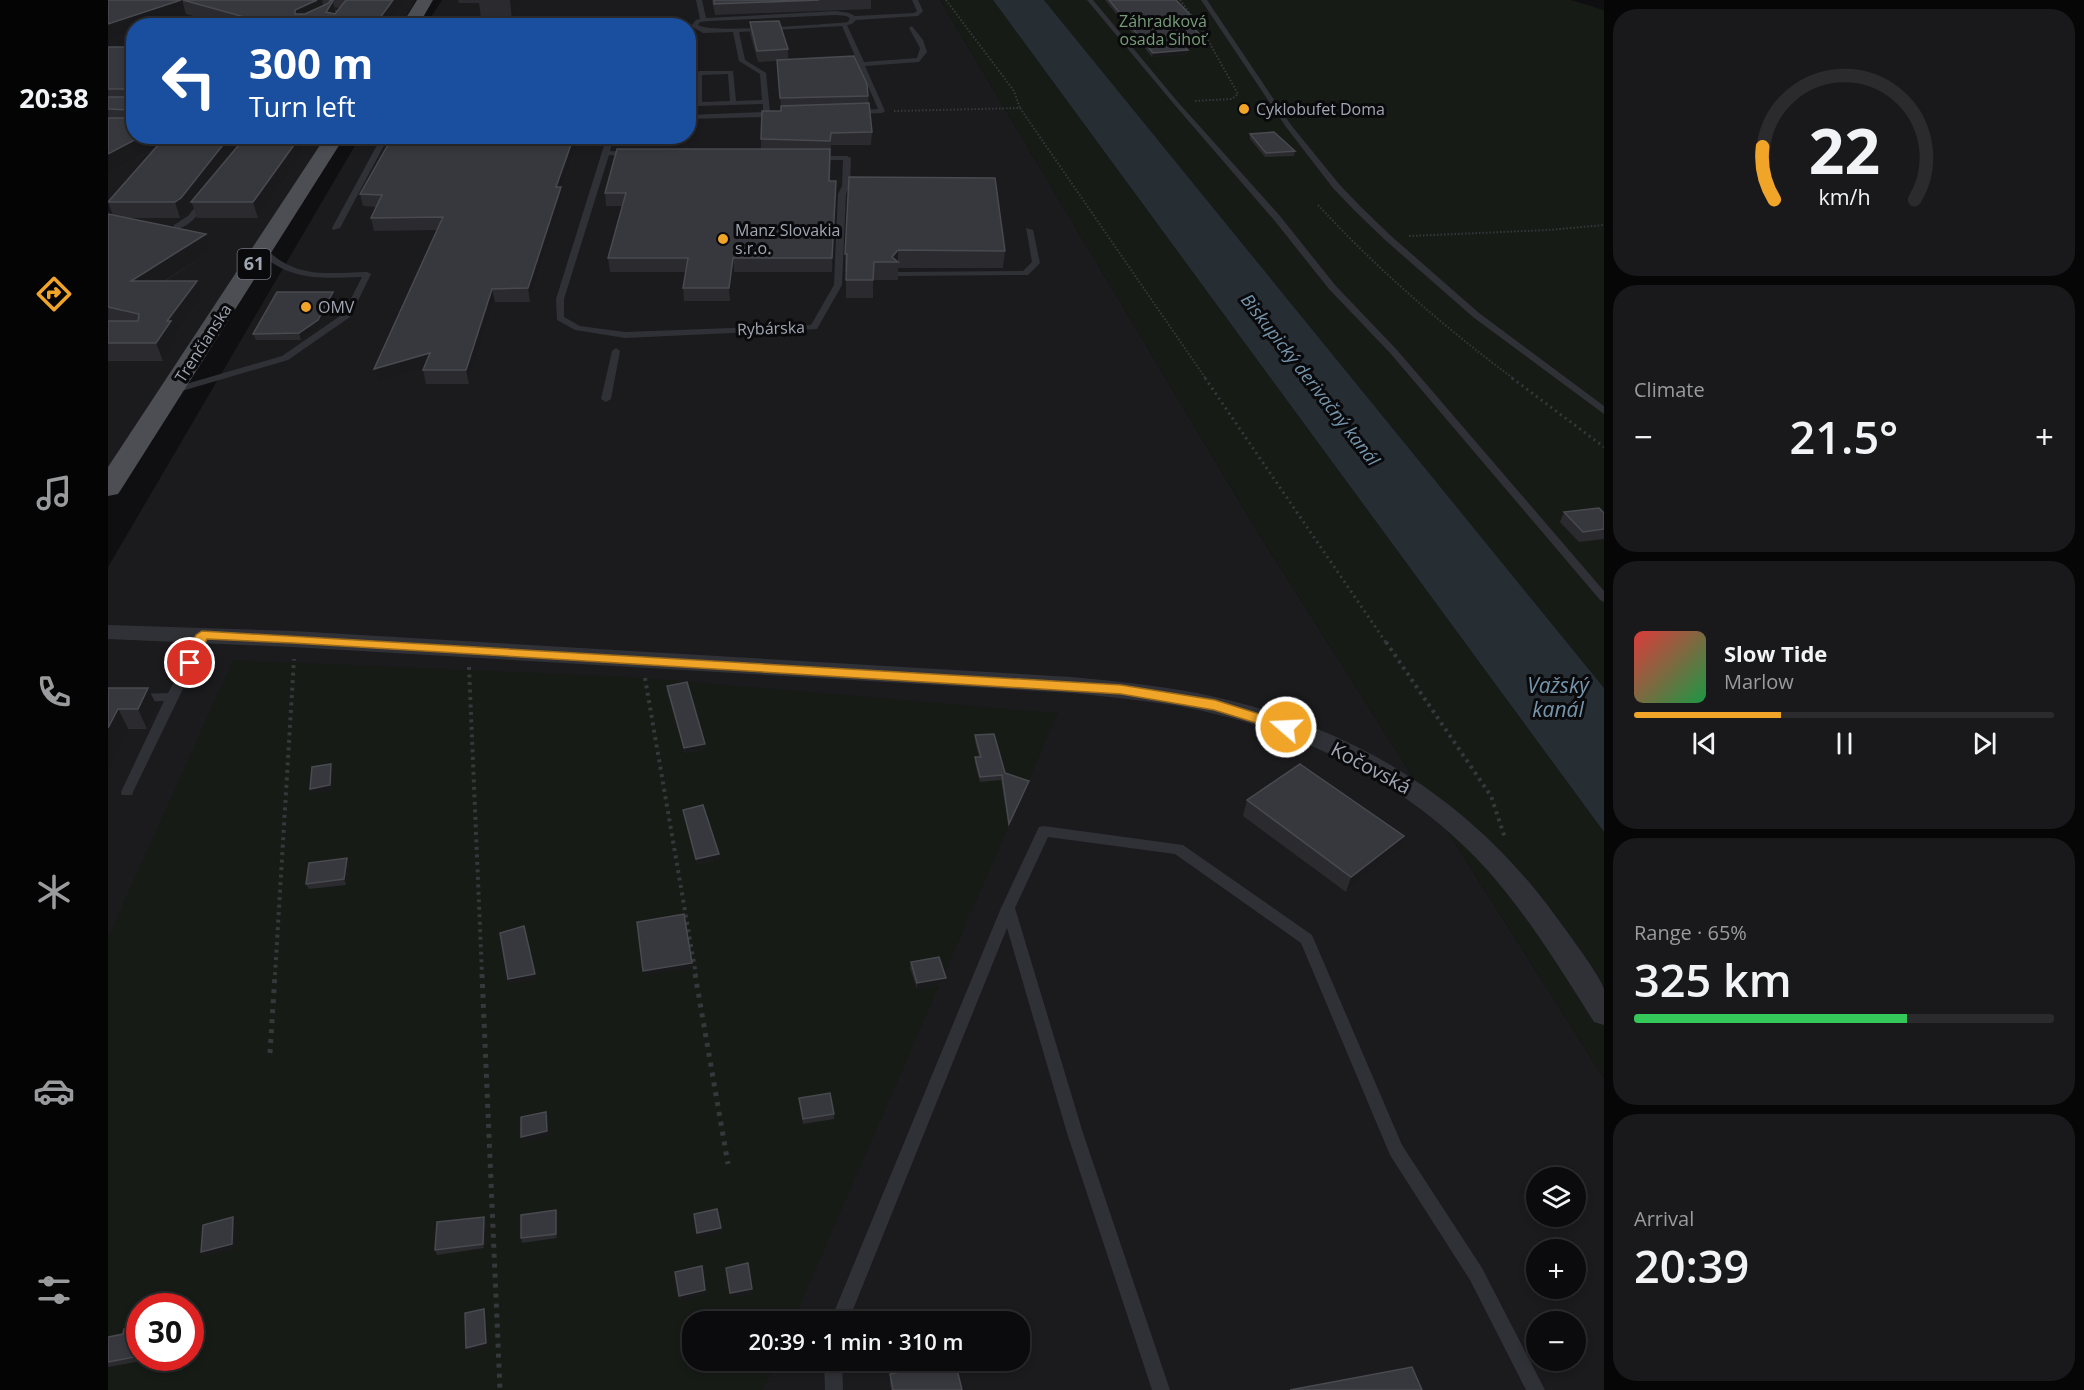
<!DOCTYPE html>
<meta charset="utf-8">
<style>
:root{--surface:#0b0b0d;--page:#19191b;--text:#f1f3f6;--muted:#9a9b9d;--line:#2b2b2e;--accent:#f0a428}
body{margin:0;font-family:"Open Sans",sans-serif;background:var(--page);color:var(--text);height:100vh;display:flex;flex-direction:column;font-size:22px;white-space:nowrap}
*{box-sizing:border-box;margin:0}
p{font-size:20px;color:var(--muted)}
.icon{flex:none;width:33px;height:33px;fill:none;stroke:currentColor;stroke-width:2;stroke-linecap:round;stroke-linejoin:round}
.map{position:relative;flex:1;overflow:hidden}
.panel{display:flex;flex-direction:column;gap:9px;padding:9px;background:#060607;width:480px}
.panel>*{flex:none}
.banner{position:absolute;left:18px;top:18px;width:570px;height:126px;border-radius:24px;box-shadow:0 3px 9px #0003,0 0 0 2px var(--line);background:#1a4fa0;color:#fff;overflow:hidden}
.buttons{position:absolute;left:1418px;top:1167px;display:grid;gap:12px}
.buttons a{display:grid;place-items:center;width:60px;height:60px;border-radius:50%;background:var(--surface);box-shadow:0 3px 9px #0003,0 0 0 2px var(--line);font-size:30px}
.speed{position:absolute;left:18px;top:1293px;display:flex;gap:12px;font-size:30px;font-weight:700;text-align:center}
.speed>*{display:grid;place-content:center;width:78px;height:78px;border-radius:50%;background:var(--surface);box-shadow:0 3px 9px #0003,0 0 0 2px var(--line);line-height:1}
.speed .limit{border:9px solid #d22;background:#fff;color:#111}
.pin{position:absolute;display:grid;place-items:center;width:51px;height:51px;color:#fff;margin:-26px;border:3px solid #fff;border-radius:50%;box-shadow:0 2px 6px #0007}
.me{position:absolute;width:66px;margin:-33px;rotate:289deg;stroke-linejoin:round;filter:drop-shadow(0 0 4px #0008)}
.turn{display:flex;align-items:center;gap:21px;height:126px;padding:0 24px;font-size:27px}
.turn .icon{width:78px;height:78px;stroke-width:2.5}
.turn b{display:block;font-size:42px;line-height:51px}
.big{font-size:45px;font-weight:600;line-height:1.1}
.panel .tile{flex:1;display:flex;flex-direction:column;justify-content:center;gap:9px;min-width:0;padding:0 21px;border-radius:24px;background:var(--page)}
.panel .dial{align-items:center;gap:0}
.dial svg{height:156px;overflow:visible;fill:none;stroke:var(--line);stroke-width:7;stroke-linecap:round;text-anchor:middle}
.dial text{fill:var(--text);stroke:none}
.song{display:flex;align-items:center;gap:18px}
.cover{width:72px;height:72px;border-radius:9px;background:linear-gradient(135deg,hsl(0 70% 55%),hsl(140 70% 35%))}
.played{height:6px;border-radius:3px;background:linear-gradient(90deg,var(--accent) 35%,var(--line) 35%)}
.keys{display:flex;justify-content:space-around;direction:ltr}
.heat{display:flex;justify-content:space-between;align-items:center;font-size:33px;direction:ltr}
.charge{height:9px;border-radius:4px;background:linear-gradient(90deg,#34c759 65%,var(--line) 0)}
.trip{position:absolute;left:574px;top:1311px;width:348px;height:60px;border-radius:24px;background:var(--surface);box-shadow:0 3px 9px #0003,0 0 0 2px var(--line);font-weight:600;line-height:60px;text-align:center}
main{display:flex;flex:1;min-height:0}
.tab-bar{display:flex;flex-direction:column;width:108px;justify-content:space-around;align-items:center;background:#040405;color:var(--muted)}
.tab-bar .icon{width:42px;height:42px}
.tab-bar .current{color:var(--accent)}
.tab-bar b{font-size:27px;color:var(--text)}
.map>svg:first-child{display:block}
.built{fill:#1b1b1e;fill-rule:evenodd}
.green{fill:#161b16;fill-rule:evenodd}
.water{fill:#262e34}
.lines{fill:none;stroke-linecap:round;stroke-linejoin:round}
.path-far3{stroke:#36383c;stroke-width:2;stroke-dasharray:1.5 2;stroke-linecap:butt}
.path-far2{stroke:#36383c;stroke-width:3;stroke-dasharray:2 4;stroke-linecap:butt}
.path-far1{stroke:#36383c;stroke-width:4;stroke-dasharray:3 4.5;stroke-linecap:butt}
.path{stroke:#36383c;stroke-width:5;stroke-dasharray:4 6;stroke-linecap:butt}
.lane{fill:#303136;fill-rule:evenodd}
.street{fill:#303136;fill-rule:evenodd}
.primary{fill:#4c4e54;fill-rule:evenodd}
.wall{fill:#2b2b2f;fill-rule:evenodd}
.shaded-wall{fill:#1a1a1d}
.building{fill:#37383d;stroke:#484a4f;stroke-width:1.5}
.route{fill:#f0a428;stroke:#9c6b1a;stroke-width:1.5}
.poi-dot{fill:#f0a428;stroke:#0a0a0c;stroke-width:2}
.labels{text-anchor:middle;stroke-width:6;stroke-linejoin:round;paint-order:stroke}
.far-park-label{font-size:16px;fill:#779d78;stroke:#0a0a0c}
.far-poi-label{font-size:16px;fill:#a0a6b2;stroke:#0a0a0c;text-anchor:start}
.far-street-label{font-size:16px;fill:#a0a6b2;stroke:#0a0a0c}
.shield{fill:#0a0a0c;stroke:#737780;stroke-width:1.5}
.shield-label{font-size:18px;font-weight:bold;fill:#a0a6b2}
.far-water-label{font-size:18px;font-style:italic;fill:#7696ad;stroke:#0a0a0c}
.street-label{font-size:20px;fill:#a0a6b2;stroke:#0a0a0c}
.water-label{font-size:21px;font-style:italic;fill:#7696ad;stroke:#0a0a0c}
</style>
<main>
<nav class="tab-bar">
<b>20:38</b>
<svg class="icon current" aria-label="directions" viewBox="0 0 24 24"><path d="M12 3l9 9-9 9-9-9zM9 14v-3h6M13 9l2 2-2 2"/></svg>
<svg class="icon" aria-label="music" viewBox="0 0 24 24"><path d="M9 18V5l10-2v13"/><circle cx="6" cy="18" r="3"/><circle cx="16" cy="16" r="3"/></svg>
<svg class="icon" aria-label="phone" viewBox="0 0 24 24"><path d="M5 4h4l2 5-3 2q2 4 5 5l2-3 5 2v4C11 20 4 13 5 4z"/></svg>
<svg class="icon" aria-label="climate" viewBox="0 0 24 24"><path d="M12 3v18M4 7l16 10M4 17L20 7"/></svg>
<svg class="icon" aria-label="car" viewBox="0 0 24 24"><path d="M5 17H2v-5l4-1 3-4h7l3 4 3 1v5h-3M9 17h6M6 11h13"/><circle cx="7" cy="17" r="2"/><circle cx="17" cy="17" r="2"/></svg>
<svg class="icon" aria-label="filters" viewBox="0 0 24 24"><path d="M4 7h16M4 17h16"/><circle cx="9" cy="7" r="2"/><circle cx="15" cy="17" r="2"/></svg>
</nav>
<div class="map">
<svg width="1496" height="1390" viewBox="0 0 1496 1390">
<rect width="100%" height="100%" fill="#0f0f11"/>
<g class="built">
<path d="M0 0H308L293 25 26 26V136L222 137 0 487Z"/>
<path d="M334 0H832L1151 534 1496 1078V1390H0V567L252 137 580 136V26L318 25ZM1428 1178H1467V1216H1428ZM1428 1250H1467V1288H1428ZM32 1306H82V1358H32ZM585 1322H912V1360H585ZM1428 1322H1467V1360H1428Z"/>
</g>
<g class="green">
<path d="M832 0H885L1496 832V1078L1151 534Z"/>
<path d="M936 0H1463L1496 10V688Z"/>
<path d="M125 660 523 677 950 713 685 1321 585 1322V1360L668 1361 655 1390H0V938ZM32 1306H82V1358H32Z"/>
</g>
<path class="water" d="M885 0H936L1496 688V832Z"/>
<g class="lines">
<g class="path-far3">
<path d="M838 0 906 91 912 108"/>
<path d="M1072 0 1096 33 1130 94 1124 99 1085 101"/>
<path d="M786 111 912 108 1098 379"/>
<path d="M1210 205C1269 269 1336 327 1406 379"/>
<path d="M1301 236 1441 230 1496 225"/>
</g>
<g class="path-far2">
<path d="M1097 378 1279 644"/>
<path d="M1404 378 1496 447"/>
</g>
<g class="path-far1">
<path d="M1278 642 1383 796 1397 838"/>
<path d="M361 667 374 975"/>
<path d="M537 678 588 975"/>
<path d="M167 975 186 659"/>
</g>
<g class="path">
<path d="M374 974 392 1390"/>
<path d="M587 974 620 1164"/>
<path d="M162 1053 167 974"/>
</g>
<g class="lane">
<path d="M183 0H193L239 13 230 26H224L232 14Z"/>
<path d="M588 0H594L598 18 728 11 741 13 747 16 806 13 809 11 804 0H810L815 11 810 16 748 20 744 24 739 25 756 62 809 58 812 48 801 28 804 26 815 40 819 52 811 62 757 66 777 111 774 113 747 114 744 112 745 111 770 109 734 26 631 32 637 60 658 73 662 112 669 114 659 117 580 119V115L655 112V104L591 106 588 104V73L591 71H625L628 101 654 100 652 74 631 61 625 32 595 33 583 26 588 20 592 19ZM728 15 738 16 742 18 740 22 732 23C708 24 605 34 590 25L592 22 602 21ZM620 74 622 101 594 102V75Z"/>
<path d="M979 0H985L1069 101 1172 216 1227 285 1289 350 1496 591V602L1492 600 1283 354 1221 289 1166 220 1065 103Z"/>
<path d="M1093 0H1099L1183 125 1231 184 1252 206 1282 235 1371 313 1496 406V414L1365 317 1276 239 1246 210 1225 188 1178 127Z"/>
<path d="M81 20 95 25 96 26 79 23Z"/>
<path d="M274 136H281L232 228 225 230 224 228Z"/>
<path d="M499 136H506L502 151 522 152 526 154 522 156 501 155 456 299V317L472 326 517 332 703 325 726 285 730 194 734 186 735 160H708L704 158 708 156H739L743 158 742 186 738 194 734 285 709 329 517 338 467 330 449 320 448 299Z"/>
<path d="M93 200 100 202C91 213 81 229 66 229V225L80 216Z"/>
<path d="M918 228 925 230 932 263 920 275 790 276 786 274 790 272 915 271 924 262Z"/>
<path d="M151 248H157C188 279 219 273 259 272L263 274 242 317 180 360 67 393H61V389L174 356 235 314 254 277C214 278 182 282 151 252Z"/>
<path d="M508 348 512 351 503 399 498 402 493 399 504 351Z"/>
<path d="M95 631 101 635 25 792 24 795H14L13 792 56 701 0 703V695L60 693 80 657 89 635Z"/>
<path d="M936 826 1075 845 1204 935 1294 1145 1374 1268 1437 1390H1418L1362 1280 1282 1155 1193 943 1067 854 940 837 907 908 975 1133 1062 1390H1044L959 1133 899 928 740 1322H722L893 908 929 831 931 827Z"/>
<path d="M716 1360H734L735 1390H717Z"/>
</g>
<path class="street" d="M0 625 185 631 963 677C1005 681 1047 685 1089 693 1233 722 1351 789 1441 907 1451 921 1493 976 1496 989 1496 1000 1496 1014 1496 1025L1486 1022C1453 970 1422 919 1382 873 1311 793 1211 738 1107 714 1060 702 1011 698 963 693L185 647 0 639Z"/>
<g class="primary">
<path d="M309 0H325L310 26H293Z"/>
<path d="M218 136H237L14 488 10 494 0 496V467Z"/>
</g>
</g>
<g class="wall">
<path d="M0 0H298L280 26H119L78 14 26 26V31L0 40ZM227 7 231 8 228 13Z"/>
<path d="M350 0H416L404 19 373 18 371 3H351Z"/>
<path d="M604 0H763V9L607 15Z"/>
<path d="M997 0H1068L1088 21 1087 25H1084L1097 40V43L1074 45 1080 50 1079 54 1044 57Z"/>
<path d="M642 22 680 49V60L760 96 764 132 763 145H723L722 181H728L724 272H626L622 301H576L575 288 578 272H502L500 258 514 206H498L497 193 653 149V139L673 111V109L669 61 650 62 642 34Z"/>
<path d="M0 47H26V136H202L194 149 195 154 150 218H89L85 206 78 214 72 218H20L98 234 103 251 57 281 94 298 68 335 70 339 55 361H0V214L5 215 0 202 48 148 0 174Z"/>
<path d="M1142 134 1187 151 1186 156 1157 157 1142 139Z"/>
<path d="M285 136H472L454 188 455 199 422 302H387L361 384H318L315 370 270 383 266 369 329 230 266 231 263 218 268 207 255 206 252 194Z"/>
<path d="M741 177 897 251 895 268H790V280H765V298H738V272H737V254Z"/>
<path d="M227 298 212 327 193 340H148L145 334Z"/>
<path d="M1456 512 1496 513V539L1471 542 1452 522Z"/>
<path d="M559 686 597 744V749L577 753 559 691Z"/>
<path d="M0 688 50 708 39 729H20Z"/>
<path d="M867 735 897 773 921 781V786L901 829 893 780 872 782 867 763V757H871L867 741Z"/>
<path d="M1139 800 1290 851 1238 892 1135 816Z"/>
<path d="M575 810 612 859 589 864Z"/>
<path d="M239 858 241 864 238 885 201 889 198 884Z"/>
<path d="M803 962 838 983 809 989 802 968Z"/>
<path d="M691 1098 726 1114V1119L695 1124Z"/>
<path d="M449 1214V1238L414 1243 413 1238Z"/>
<path d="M376 1217 378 1221 376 1248 329 1255 327 1250Z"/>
<path d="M32 1326V1358H50L0 1367V1337L15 1334Z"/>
<path d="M782 1374 854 1390H783L782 1383Z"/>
</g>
<g class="shaded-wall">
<path d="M74 0 78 14 43 26H26V31L0 40V24Z"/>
<path d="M209 0H214L217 12 190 24V26L187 10Z"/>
<path d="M285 0H298L280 26H266Z"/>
<path d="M402 0H416L404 19Z"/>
<path d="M225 1 228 15 218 12Z"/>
<path d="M1080 50 1079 54 1044 57 1045 53Z"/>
<path d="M34 136H69L0 174V154Z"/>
<path d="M122 136H147L83 202 85 206 78 214 72 218 67 202Z"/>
<path d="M188 136H202L194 149 195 154 150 218 145 202Z"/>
<path d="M466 136H472L454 188 455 199 422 302 420 288 448 187Z"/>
<path d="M728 181V194L724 272V258Z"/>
<path d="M98 234 103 251 29 298 23 281Z"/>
<path d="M790 250V262L784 257Z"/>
<path d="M625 258 626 272 622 301 621 288Z"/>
<path d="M89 281 94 298 68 335 70 339 55 361 48 343 59 321Z"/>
<path d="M384 289 387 302 361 384 358 370Z"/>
<path d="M225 292 227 298 212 327 193 340 191 333Z"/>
<path d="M322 353 325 367 270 383 266 369Z"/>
<path d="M40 688 50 708 39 729 30 709Z"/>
<path d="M10 709 20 729 0 768V728Z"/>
<path d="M597 744V749L577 753 576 748Z"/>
<path d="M223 764 225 769 224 791 204 794 202 789Z"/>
<path d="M921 781V786L901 829V824Z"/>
<path d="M1296 836 1290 851 1238 892 1243 877Z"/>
<path d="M611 854 612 859 589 864 588 859Z"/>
<path d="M239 858 241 864 238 885 236 879Z"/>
<path d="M418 932 428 979 401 984 400 979Z"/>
<path d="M584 963V968L536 976 535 971Z"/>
<path d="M838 978V983L809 989V983Z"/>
<path d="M438 1112 441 1136 415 1142 413 1137Z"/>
<path d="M448 1210 449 1214V1238L448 1234Z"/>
<path d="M125 1217 128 1222 127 1249 96 1257 93 1252Z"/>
<path d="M376 1217 378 1221 376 1248 375 1244Z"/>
<path d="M613 1228V1233L590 1238 589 1233Z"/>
<path d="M644 1289 645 1294 623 1298 622 1293Z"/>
<path d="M597 1290 598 1294 571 1301V1296Z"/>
<path d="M376 1309 378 1313 379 1348 360 1352 358 1348Z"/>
</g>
<g class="building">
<path d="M0 0H73L0 24Z"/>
<path d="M75 0H209L187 10V14H197L221 3 222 0 225 1 218 12 227 14 238 0H285L266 26H239V25L154 22Z"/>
<path d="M606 0H711L606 4Z"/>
<path d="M1001 0H1068L1088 21 1080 22 1097 40 1070 41 1080 50 1045 53Z"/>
<path d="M671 21 680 49 649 51 642 22Z"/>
<path d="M0 47H26V136H34L0 154V118H21L22 110 0 109V97H21L23 95 21 89H0Z"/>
<path d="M746 56 759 84 760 96 672 98 669 60Z"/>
<path d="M761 103 764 132 723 133 722 141 653 139 654 111H673V106Z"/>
<path d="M1166 132 1187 151 1158 153 1142 134Z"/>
<path d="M58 136H122L73 198 67 202H0Z"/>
<path d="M143 136H188L187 138H191L145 202H83L134 141Z"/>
<path d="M285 136H466L448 187H453L420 288 384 289 358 370H315L322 353 266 369 335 217 263 218 274 195 252 194Z"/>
<path d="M509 149H722L721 181H728L724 258H625L621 288H575L580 258H500L518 193H497Z"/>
<path d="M741 177 887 178 897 251 790 250 784 257 790 262H766L765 280H738L739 254H737Z"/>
<path d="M0 214 98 234 23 281H89L59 321H63L48 343H0V321H30L31 314 0 307Z"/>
<path d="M169 292H225L210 320 191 333 145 334Z"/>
<path d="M1491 508 1496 513V529L1475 532 1456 512Z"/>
<path d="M579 682 597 744 576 748 559 686Z"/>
<path d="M0 688H40L30 709H10L0 728Z"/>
<path d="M886 734 897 773 921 781 901 824 894 775 872 777 867 757H873L867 735Z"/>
<path d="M223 764 222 785 202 789 204 767Z"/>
<path d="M1192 764 1296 836 1243 877 1139 800Z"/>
<path d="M595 805 611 854 588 859 575 810Z"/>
<path d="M239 858 236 879 198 884 201 863Z"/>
<path d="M576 914 584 963 535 971 529 922Z"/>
<path d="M416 926 427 974 400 979 392 933Z"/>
<path d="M831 957 838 978 809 983 803 962Z"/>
<path d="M722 1093 726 1114 695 1119 691 1098Z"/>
<path d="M438 1112 439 1131 413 1137V1117Z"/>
<path d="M609 1209 613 1228 589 1233 586 1214Z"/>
<path d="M448 1210V1234L413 1238V1215Z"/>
<path d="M125 1217 124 1244 93 1252 95 1225Z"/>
<path d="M376 1217 375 1244 327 1250 329 1222Z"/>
<path d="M640 1263 644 1289 622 1293 618 1268Z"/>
<path d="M594 1266 597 1290 571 1296 567 1272Z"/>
<path d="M376 1309 378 1343 358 1348 357 1313Z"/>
<path d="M32 1326V1356L0 1362V1337L15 1334 16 1329Z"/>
<path d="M847 1361 854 1390H785L782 1374Z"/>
<path d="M1304 1367 1314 1390H1182Z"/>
</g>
<path class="route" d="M94 631 1013 685 1107 700 1183 724 1185 727 1178 732 1106 710 1013 694 185 643 99 639 86 666H77L75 663 88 635Z"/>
<g class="poi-dot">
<circle cx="1136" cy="109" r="6"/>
<circle cx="615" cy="239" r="6"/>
<circle cx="198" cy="307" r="6"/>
</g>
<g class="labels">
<g class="far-park-label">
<text x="1055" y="27">Záhradková<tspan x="1055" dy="18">osada Sihoť</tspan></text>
</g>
<g class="far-poi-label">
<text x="1148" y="115">Cyklobufet Doma</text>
<text x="627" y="236">Manz Slovakia<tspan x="627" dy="18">s.r.o.</tspan></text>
<text x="210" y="313">OMV</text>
</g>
<g class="far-street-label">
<text transform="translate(663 328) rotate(-2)" y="6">Rybárska</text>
<text transform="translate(95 343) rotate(-57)" y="6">Trenčianska</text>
</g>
<rect class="shield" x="129.5" y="249" width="33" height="30" rx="4.5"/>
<g class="shield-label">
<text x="146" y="270">61</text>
</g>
<g class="far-water-label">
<text transform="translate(1202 380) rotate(52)" y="6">Biskupický derivačný kanál</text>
</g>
<g class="street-label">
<text transform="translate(1263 768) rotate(28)" y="7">Kočovská</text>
</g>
<g class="water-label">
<text x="1450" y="693">Važský<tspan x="1450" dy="24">kanál</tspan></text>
</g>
</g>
</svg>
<div class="buttons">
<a><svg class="icon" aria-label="layers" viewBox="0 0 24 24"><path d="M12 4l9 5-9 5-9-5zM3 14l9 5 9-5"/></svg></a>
<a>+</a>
<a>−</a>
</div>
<div class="speed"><div class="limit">30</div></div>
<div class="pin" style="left:82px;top:663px;background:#d93025"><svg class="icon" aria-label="arrive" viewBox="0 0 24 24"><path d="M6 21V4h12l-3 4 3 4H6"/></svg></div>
<svg class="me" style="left:1178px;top:727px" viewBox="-20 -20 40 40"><circle r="17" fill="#f0a428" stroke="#fff" stroke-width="3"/><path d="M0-11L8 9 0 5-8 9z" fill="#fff"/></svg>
<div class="trip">20:39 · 1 min · 310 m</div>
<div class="banner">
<div class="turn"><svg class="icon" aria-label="left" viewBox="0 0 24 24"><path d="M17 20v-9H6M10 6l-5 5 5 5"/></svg><div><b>300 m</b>Turn left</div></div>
</div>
</div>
<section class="panel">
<div class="tile dial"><svg viewBox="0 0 100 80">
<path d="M14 69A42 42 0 1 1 86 69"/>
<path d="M14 69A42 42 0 0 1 8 42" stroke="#f0a428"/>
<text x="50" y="56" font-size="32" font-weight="700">22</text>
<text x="50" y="72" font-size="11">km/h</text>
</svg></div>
<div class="tile"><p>Climate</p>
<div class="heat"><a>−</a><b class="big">21.5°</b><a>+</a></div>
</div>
<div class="tile">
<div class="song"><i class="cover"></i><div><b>Slow Tide</b><p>Marlow</p></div></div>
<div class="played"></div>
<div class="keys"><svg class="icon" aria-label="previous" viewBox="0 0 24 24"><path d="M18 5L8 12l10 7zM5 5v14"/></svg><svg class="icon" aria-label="pause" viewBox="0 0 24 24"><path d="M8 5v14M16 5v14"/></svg><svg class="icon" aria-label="next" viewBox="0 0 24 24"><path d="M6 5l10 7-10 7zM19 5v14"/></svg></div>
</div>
<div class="tile"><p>Range · 65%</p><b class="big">325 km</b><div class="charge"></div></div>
<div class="tile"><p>Arrival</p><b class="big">20:39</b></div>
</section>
</main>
